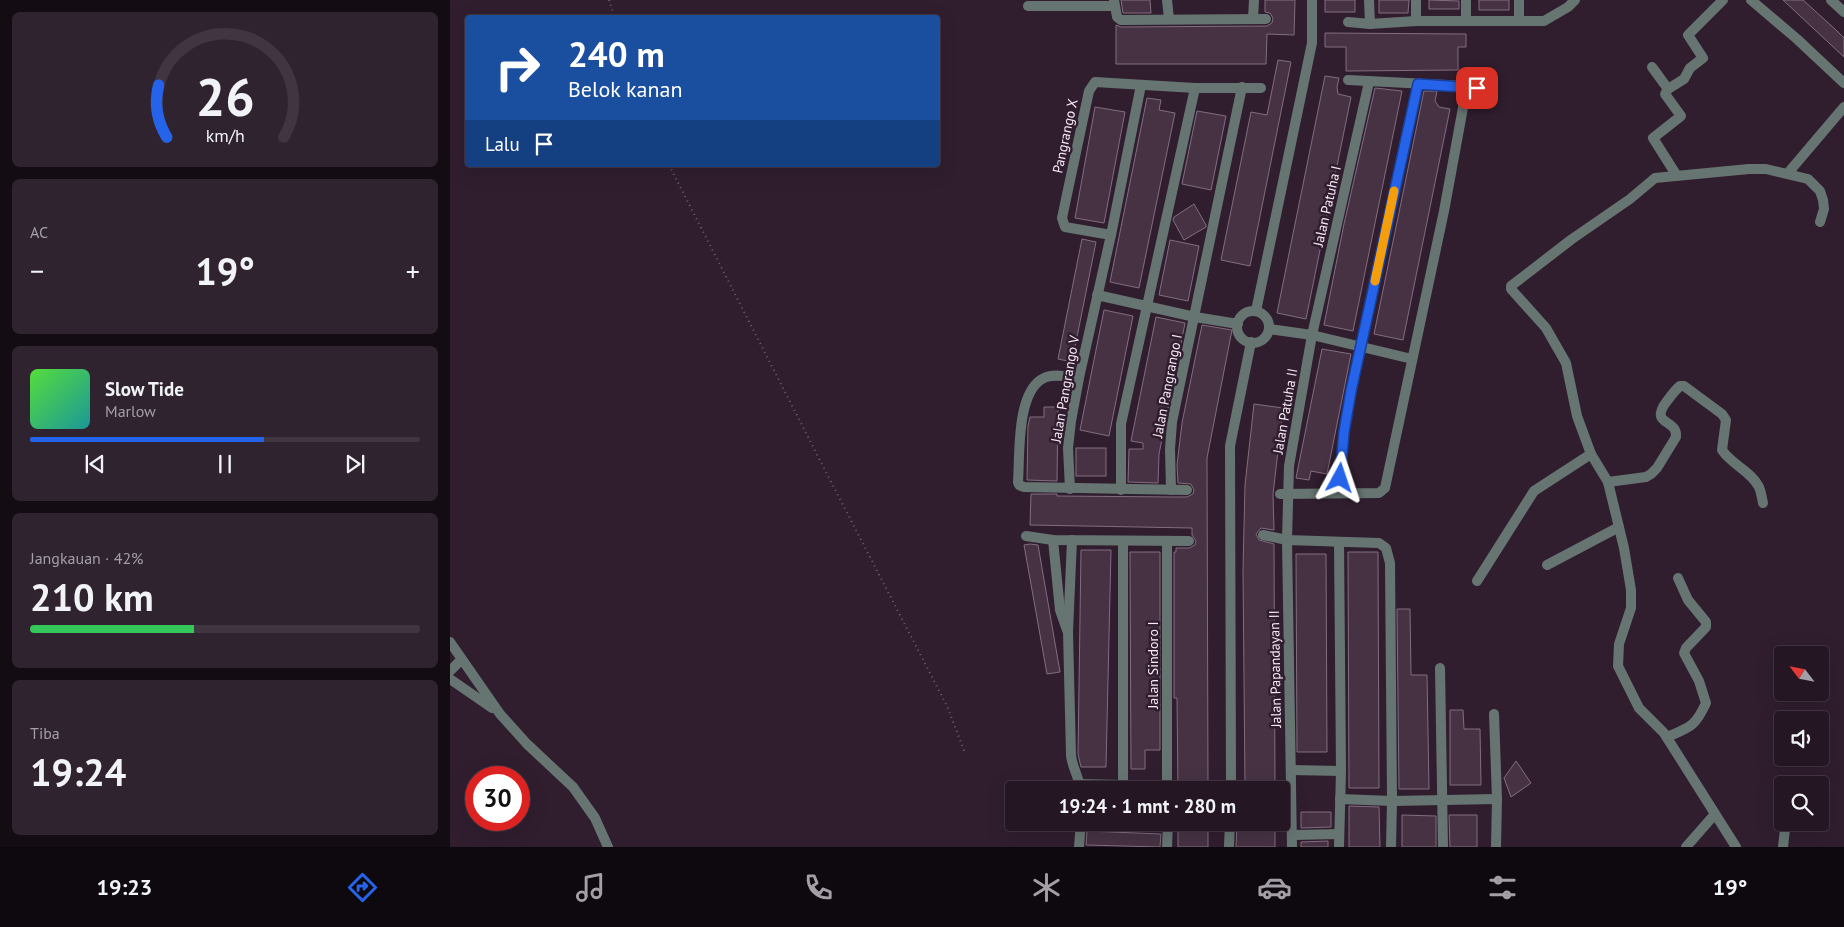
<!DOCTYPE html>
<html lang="id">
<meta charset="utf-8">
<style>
:root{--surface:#241623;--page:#302330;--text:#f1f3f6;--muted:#a39fa6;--line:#413541;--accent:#2563eb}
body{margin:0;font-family:"PT Sans",sans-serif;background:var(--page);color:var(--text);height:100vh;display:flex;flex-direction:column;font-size:19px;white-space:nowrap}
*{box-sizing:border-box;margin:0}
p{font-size:16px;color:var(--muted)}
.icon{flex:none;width:28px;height:28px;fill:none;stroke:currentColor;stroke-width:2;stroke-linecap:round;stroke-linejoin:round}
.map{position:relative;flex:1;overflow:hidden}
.panel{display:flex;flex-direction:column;gap:12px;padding:12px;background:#140c13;width:450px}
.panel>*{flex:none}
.top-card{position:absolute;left:15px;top:15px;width:475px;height:152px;border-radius:5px;box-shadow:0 5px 20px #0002,0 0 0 1px var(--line);background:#1a4fa0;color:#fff;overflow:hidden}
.needle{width:32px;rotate:302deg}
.tools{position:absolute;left:1324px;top:646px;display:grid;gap:10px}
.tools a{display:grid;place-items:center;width:55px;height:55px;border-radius:5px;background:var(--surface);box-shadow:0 5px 20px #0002,0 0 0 1px var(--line);font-size:25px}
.speed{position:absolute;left:15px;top:766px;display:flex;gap:10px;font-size:25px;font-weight:700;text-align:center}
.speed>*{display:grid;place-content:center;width:65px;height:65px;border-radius:50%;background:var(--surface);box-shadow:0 5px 20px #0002,0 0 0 1px var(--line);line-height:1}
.speed .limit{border:8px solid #d22;background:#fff;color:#111}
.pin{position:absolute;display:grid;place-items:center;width:42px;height:42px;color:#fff;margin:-21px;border-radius:10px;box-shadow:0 2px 8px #0006}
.me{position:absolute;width:55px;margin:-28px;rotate:5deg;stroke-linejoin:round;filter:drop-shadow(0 0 4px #0008)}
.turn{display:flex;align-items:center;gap:18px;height:105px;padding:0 20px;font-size:22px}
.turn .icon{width:65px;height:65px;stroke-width:2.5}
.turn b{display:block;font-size:35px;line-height:42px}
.then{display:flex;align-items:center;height:48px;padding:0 20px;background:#0003;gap:10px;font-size:19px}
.big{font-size:38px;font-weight:600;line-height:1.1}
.panel .widget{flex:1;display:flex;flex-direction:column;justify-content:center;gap:8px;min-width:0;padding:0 18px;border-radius:8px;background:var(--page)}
.panel .dial{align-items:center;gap:0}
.dial svg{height:130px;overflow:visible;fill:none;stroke:var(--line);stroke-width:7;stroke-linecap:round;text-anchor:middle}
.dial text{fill:var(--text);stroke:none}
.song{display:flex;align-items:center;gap:15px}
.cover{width:60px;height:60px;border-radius:8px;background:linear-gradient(135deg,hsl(110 70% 55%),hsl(180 70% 35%))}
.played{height:5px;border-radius:2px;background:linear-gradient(90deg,var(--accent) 60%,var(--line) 60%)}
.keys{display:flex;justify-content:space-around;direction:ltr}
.heat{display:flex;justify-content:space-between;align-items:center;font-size:28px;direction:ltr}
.charge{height:8px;border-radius:4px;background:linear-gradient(90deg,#34c759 42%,var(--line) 0)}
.trip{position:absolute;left:555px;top:781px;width:285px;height:50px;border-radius:5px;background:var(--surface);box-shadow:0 5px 20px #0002,0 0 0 1px var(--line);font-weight:600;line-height:50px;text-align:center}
.dock{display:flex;height:80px;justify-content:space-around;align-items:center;background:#0e090e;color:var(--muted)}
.dock .icon{width:35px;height:35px}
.dock .on{color:var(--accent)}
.dock b{font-size:22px;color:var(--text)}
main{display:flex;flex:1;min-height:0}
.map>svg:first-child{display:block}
.building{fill:#463243;stroke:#836d80}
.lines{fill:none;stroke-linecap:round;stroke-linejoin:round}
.path{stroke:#705f6f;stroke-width:2;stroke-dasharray:1 4;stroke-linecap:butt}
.minor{stroke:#677572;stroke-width:10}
.route-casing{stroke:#184099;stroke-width:12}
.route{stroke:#2563eb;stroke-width:9}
.slow{stroke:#f59e0b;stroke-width:9}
.labels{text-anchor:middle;stroke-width:5;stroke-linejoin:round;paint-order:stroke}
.street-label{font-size:14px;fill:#f7eaf6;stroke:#301e2f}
</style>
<main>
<section class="panel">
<div class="widget dial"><svg viewBox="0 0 100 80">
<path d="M14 69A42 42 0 1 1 86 69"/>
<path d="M14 69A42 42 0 0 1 9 37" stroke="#2563eb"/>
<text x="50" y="56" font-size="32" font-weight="700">26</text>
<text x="50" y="72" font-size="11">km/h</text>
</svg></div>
<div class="widget"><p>AC</p>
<div class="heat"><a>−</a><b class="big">19°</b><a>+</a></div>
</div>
<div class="widget">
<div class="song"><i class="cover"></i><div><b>Slow Tide</b><p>Marlow</p></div></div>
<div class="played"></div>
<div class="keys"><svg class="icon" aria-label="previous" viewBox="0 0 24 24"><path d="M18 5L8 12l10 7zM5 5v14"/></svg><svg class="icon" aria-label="pause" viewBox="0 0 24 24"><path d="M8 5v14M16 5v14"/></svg><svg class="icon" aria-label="next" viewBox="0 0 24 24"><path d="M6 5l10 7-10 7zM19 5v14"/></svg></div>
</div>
<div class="widget"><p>Jangkauan · 42%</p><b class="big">210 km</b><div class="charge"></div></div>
<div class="widget"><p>Tiba</p><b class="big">19:24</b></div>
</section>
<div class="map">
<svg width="1394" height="847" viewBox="0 0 1394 847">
<rect width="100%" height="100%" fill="#301e2f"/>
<g class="building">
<path d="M671 0H700L701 13H673Z"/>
<path d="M815 0H845L844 35 817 34 816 64H666V25L671 27 817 26 822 23 823 18 820 13 815 12Z"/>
<rect x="875" y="0" width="30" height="12"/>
<path d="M929 0H959L958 13H929Z"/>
<path d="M979 0 1009 1V9H979Z"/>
<rect x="1029" y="0" width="30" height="10"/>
<path d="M1333 0H1353L1386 30 1394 38V57Z"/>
<path d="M875 33 1016 34V47H1008V70L896 71V47H875Z"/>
<path d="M828 60 841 62 800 266 771 260 801 112 817 115Z"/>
<path d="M875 76 889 78 887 87 888 94 901 97 856 319 827 313Z"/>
<path d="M925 88 952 91 903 331 874 325 894 224Z"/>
<path d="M974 91H987L985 101 989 107 1000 109 953 340 924 334Z"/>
<path d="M697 98 711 100 709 110 725 113 689 288 660 282Z"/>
<path d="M645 107 675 112 654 223 625 218Z"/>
<path d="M747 111 776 116 761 190 732 184Z"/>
<path d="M744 204 756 225V227L734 240 723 220 724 217Z"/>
<path d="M632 239 646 242 622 362 608 359Z"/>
<path d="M720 240 749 246 738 301 709 295Z"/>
<path d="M654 310 683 316 659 436 630 430Z"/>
<path d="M706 317 735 323 709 454 708 483 678 482 679 449H693V443L681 441Z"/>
<path d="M752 325 782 330 757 458 758 790H728L727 698H724V552H726V548H739L745 545 746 541 742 535V528L580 525 581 494H607V496L725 497H737L743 494 744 490 741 484 728 483 727 465 732 423Z"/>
<path d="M872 349 901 354 877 474 861 471 859 480 846 478Z"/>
<path d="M804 404 833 408 823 494 824 530 811 528 806 534 809 540 824 544 825 787 797 788 795 784 793 570 795 485Z"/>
<path d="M594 407H608L607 481 577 480 578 426 580 417H594Z"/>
<rect x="626" y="448" width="30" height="28"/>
<path d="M580 544 588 545 610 672 597 674 574 545Z"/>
<path d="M631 550H661L656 767H631L628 754Z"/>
<path d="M680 552H710V750H695V769H681Z"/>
<path d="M898 552H928L929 788H899Z"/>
<path d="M846 554H876L877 752H847Z"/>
<path d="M947 609H960L961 675H977L979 789H949Z"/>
<path d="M1000 710H1013L1014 729H1030L1031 785H1000Z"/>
<path d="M1066 761 1081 783 1061 797 1054 778Z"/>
<path d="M899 806 929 807 930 847H899Z"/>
<path d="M851 812H881V827L851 828Z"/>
<path d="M952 815 986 816V847H952Z"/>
<path d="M999 815H1027V847H1000Z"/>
<rect x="728" y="822" width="30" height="25"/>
<path d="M787 822H825V847H786Z"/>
<path d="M637 831 711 834 710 847 636 845Z"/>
<path d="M878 841V847H851V842Z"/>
</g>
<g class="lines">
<g class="path">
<path d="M159 0 165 18"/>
<path d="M219 165 378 476 497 706 515 753"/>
</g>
<g class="minor">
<path d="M664 0 667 17 671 20 816 19"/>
<path d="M717 0 719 19"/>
<path d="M919 0 920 24"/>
<path d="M1069 0V21"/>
<path d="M1301 0 1347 39 1394 83"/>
<path d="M1381 0 1394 12"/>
<path d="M578 6H664"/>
<path d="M803 19 804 0"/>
<path d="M966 21V0"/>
<path d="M1016 21V0"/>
<path d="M898 22 920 24 966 21H1094L1118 7 1125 0"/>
<path d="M1202 67 1218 89 1215 94 1231 116 1203 138 1227 176"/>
<path d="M898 80 1017 86 1037 90"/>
<path d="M1218 89 1234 79 1240 68 1253 58 1238 35 1273 0"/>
<path d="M1338 173 1394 107"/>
<path d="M661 235 615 227 612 218 639 91 645 82 745 88H811"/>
<path d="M647 295 745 317 788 324"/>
<path d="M806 311 862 43V0"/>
<circle cx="803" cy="327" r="16"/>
<path d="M819 329 862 335 962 359"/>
<path d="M629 378C618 377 604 373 594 378 566 391 570 455 568 482L569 485 574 487 737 490"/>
<path d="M1158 482 1196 477 1201 474 1207 468 1226 437C1228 418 1198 426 1217 401 1221 396 1225 390 1230 386H1234L1272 414 1276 420 1272 450C1282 465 1301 471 1309 487 1311 492 1312 498 1313 503"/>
<path d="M620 489 618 448 621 421 629 378 661 235 691 85"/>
<path d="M671 490V424L745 88"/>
<path d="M721 490 720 449 722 422 792 87"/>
<path d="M889 493 894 432 901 391 968 84"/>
<path d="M830 494 929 493 935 488 994 211 1017 86"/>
<path d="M813 535 837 540 929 543 936 548 940 563 942 801 941 847"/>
<path d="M576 536 603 540 739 541"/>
<path d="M603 540 610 610 617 630"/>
<path d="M622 540 618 632 621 755C622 768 630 778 630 790"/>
<path d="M1097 565 1169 527"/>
<path d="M1027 581 1084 491 1141 454"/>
<path d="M0 642 50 714 77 744 123 787 145 818 158 847"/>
<path d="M990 668 993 847"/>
<path d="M0 671 11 660"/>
<path d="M0 679 42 708"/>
<path d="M1044 714 1047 799 1046 847"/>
<path d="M1217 737C1240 727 1245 727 1256 703L1249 681 1234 653 1236 648 1256 627V622L1238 600 1228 578"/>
<path d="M841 770 891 771"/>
<path d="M630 784 716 786"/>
<path d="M673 784V542"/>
<path d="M781 785 780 446 801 342"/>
<path d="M717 790V541"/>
<path d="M769 790C776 784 785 784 791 790"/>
<path d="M890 799 942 801 1047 799"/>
<path d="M668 822 718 825"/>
<path d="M843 835 889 834"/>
<path d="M629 847 631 822"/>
<path d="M717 847 718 822"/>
<path d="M779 847 780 822"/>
<path d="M842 847 837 540 839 466 862 335 919 82"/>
<path d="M889 847 891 771 889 542"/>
<path d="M1236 847 1265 814"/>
<path d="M1286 847 1214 733 1189 708 1168 666 1169 644 1181 608V590L1174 548 1158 482 1141 454 1127 416 1116 363 1096 328 1061 289V286L1122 239 1180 199 1205 178 1299 169H1316L1358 179 1370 191 1373 200 1374 209 1370 222"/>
<path d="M1333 847 1335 829"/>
</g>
</g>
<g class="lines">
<g class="route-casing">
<path id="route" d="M890 478 894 432 901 391 968 84 1027 88"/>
</g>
<use href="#route" class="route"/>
<path class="slow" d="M925 281 944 191"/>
</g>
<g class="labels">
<g class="street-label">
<text transform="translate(615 136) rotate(-78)" y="5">Pangrango X</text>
<text transform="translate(877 206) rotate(-77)" y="5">Jalan Patuha I</text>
<text transform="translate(717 386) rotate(-79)" y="5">Jalan Pangrango I</text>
<text transform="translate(615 389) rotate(-80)" y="5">Jalan Pangrango V</text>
<text transform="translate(835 411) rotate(-80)" y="5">Jalan Patuha II</text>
<text transform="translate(703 665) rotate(-90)" y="5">Jalan Sindoro I</text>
<text transform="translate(825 669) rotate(-91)" y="5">Jalan Papandayan II</text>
</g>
</g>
</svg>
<div class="tools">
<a><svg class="needle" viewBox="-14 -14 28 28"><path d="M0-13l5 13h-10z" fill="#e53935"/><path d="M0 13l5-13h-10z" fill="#a39fa6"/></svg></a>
<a><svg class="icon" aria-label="sound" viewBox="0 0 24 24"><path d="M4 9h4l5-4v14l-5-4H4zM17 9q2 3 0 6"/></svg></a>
<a><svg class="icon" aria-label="search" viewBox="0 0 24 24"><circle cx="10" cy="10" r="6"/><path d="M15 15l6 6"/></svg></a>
</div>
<div class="speed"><div class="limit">30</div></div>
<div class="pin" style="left:1027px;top:88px;background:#d93025"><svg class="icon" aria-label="arrive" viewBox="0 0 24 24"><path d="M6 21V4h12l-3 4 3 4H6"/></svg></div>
<svg class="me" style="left:890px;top:478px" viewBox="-20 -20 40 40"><path d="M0-17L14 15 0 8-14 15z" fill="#2563eb" stroke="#fff" stroke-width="4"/></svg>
<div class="trip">19:24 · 1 mnt · 280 m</div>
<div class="top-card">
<div class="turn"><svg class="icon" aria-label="right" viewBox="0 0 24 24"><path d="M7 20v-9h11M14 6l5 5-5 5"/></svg><div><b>240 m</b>Belok kanan</div></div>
<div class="then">Lalu<svg class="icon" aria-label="arrive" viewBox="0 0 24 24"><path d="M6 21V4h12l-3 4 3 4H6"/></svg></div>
</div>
</div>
</main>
<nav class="dock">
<b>19:23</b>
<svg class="icon on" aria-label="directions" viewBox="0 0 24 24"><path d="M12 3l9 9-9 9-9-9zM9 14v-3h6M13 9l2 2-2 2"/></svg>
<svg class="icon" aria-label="music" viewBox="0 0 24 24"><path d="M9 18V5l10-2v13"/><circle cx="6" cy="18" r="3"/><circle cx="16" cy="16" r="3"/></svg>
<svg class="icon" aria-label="phone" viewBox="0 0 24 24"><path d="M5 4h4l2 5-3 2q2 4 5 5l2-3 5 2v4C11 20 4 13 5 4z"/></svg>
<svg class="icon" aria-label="climate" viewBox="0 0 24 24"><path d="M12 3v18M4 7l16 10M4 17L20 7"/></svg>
<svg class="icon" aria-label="car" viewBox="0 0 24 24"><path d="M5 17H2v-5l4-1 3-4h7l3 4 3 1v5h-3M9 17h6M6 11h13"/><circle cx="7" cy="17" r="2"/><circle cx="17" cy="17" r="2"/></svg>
<svg class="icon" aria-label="filters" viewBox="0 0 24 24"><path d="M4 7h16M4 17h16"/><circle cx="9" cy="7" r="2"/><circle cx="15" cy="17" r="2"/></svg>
<b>19°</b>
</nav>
